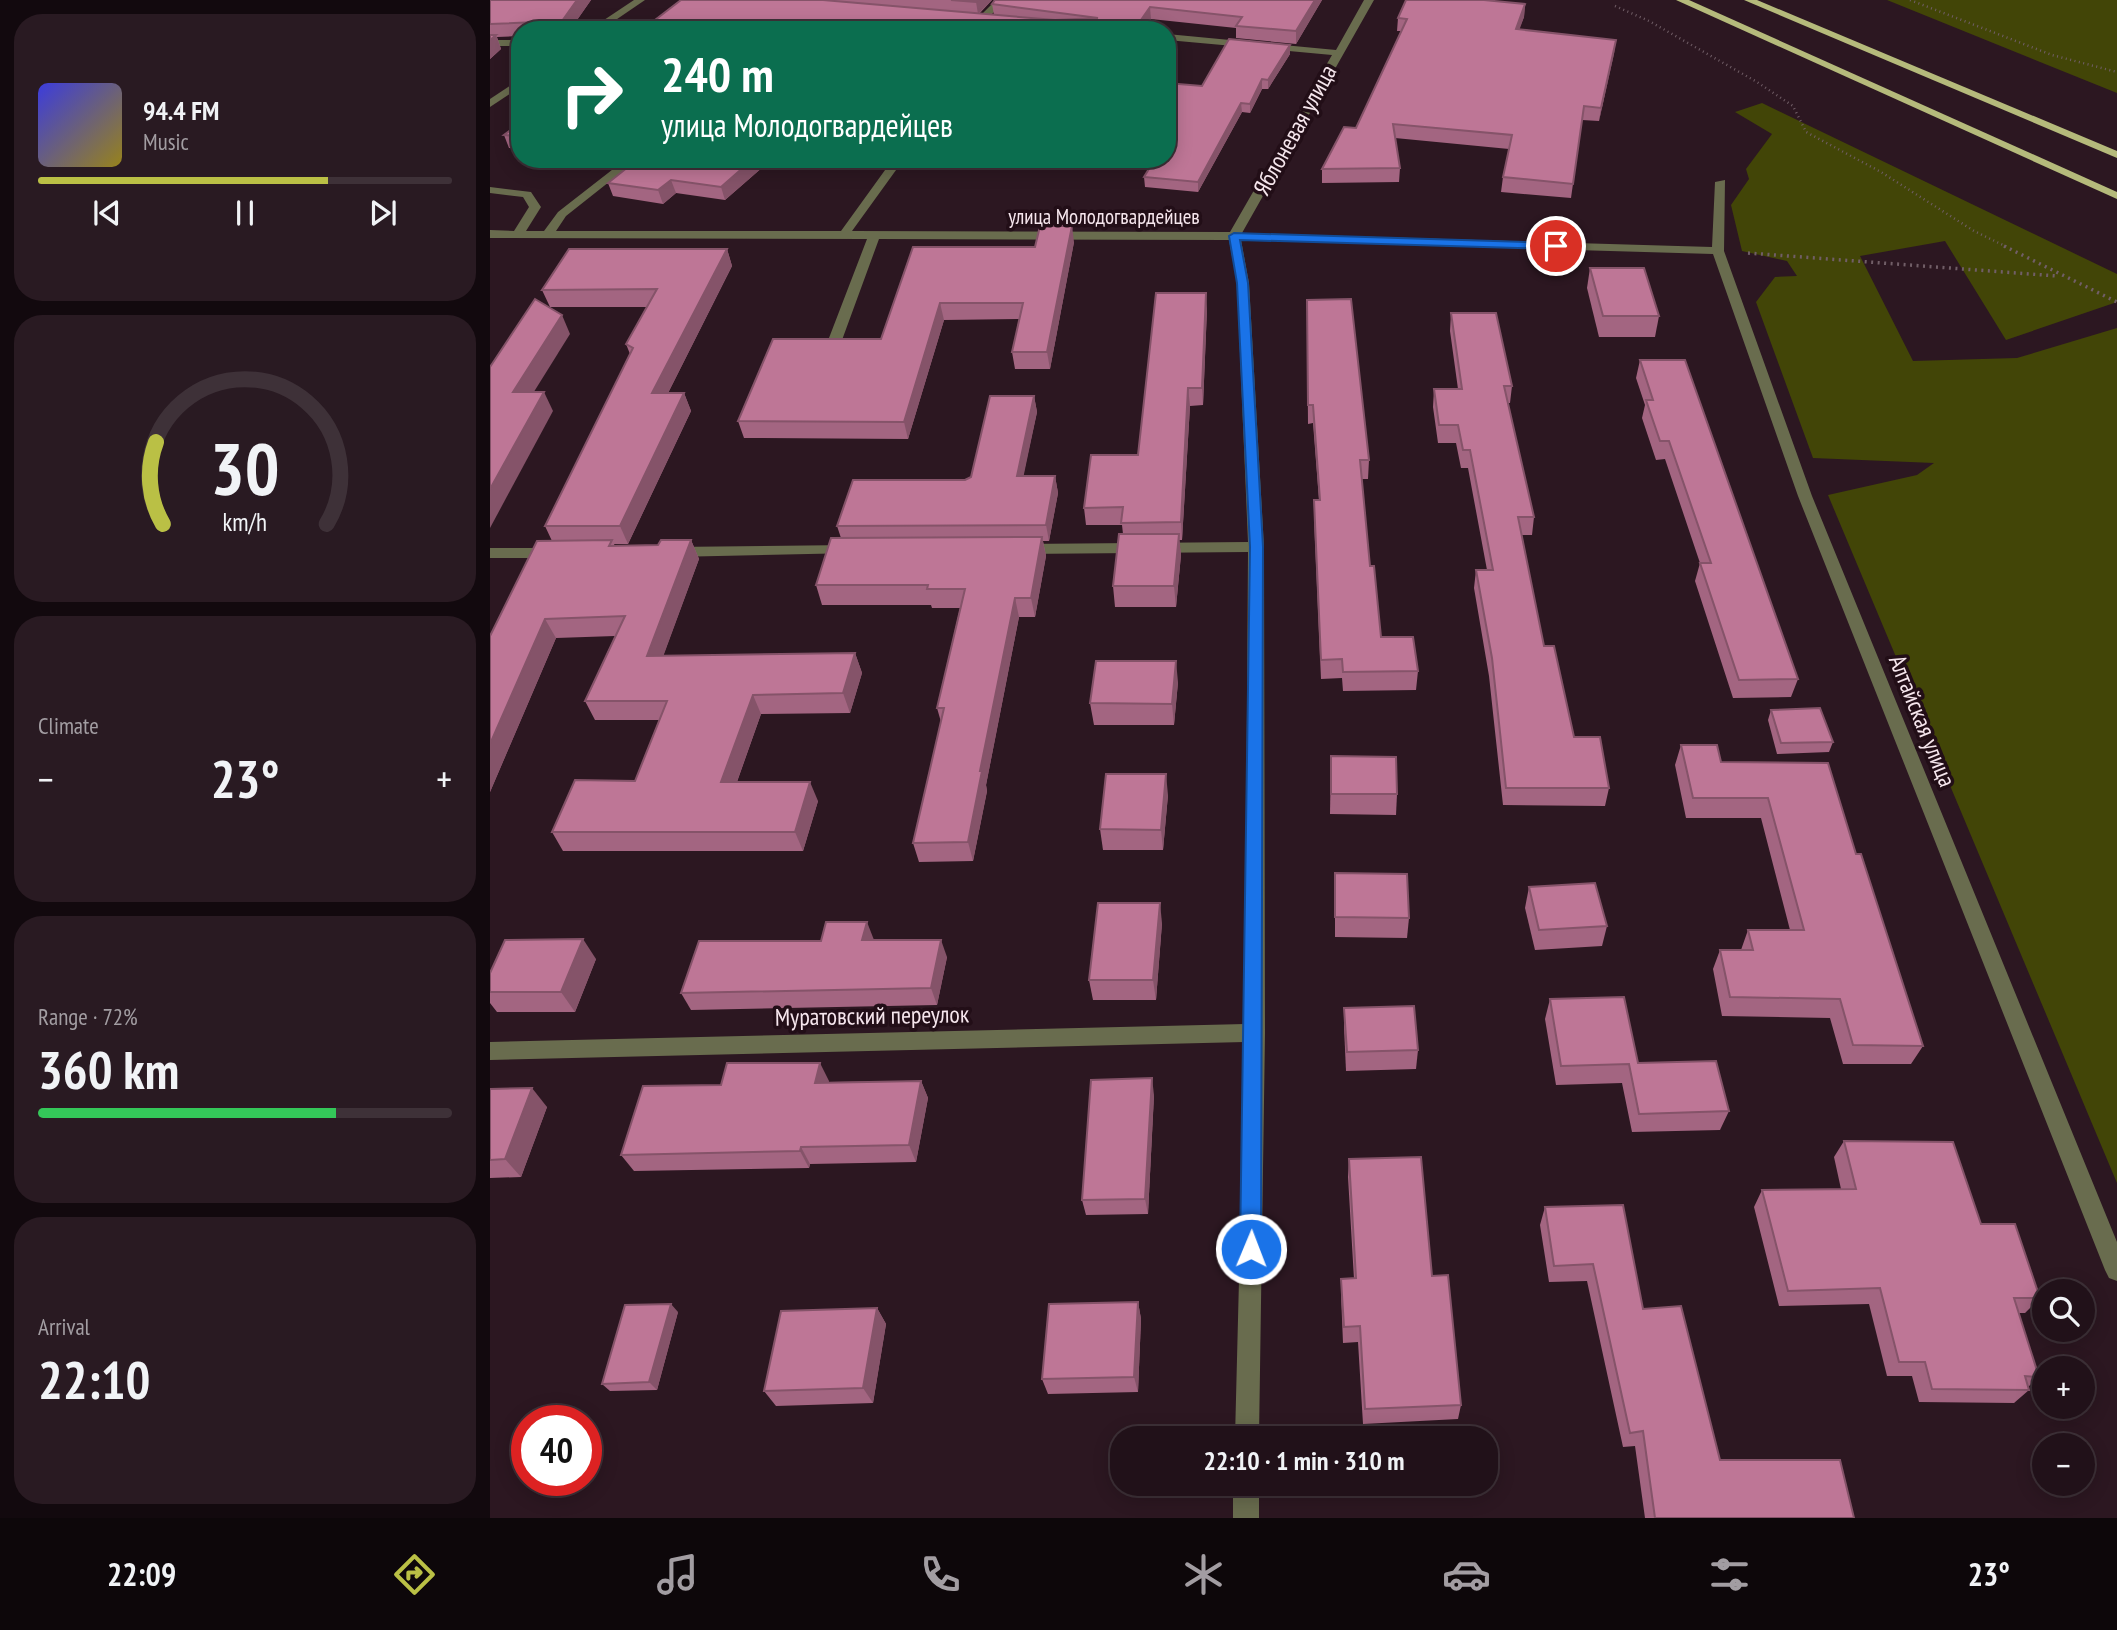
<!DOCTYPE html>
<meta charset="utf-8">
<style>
:root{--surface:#211119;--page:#291a22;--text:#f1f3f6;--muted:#a29da2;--line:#3e3138;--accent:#bac045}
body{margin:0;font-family:"PT Sans Narrow",sans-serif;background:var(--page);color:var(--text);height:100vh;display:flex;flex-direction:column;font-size:26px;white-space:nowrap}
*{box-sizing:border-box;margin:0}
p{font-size:23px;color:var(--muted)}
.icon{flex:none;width:38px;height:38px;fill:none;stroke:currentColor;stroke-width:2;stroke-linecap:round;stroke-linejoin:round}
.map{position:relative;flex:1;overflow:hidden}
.side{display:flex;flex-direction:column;gap:14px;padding:14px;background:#12090e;width:490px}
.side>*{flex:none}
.hud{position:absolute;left:21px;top:21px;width:665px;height:147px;border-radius:28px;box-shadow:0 4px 18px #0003,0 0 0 2px var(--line);background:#0b6e4f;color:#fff;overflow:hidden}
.buttons{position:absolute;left:1542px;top:1279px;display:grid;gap:14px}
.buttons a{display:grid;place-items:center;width:63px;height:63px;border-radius:50%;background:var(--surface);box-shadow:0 4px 18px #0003,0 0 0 2px var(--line);font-size:35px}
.speed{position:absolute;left:21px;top:1405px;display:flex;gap:14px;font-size:35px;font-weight:700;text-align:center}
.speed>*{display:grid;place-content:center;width:91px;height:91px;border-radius:50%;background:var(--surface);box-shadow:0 4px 18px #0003,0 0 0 2px var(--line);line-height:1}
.speed .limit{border:10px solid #d22;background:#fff;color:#111}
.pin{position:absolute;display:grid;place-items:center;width:60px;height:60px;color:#fff;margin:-30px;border:4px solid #fff;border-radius:50%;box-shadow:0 2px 7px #0007}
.me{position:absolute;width:77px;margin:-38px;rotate:1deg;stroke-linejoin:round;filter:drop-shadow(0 0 5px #0008)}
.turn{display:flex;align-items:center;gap:24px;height:147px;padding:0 35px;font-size:32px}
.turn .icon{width:91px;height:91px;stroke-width:2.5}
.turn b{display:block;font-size:49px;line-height:60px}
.big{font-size:52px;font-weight:700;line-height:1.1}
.side .card{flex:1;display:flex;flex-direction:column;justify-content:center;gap:10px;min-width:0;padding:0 24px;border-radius:28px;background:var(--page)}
.side .dial{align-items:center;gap:0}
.dial svg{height:182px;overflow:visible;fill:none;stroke:var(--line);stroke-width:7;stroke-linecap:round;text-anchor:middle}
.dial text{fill:var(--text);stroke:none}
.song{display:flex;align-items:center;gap:21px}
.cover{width:84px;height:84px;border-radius:10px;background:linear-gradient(135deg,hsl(240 70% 55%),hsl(50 70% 35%))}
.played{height:7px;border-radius:4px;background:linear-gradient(90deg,var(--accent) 70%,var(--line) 70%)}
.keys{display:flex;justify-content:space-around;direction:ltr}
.heat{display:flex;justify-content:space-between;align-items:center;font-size:38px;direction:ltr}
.charge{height:10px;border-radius:5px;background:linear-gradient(90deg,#34c759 72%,var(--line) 0)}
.trip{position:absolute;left:620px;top:1426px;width:388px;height:70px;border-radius:28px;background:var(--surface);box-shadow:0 4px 18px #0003,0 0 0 2px var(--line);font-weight:700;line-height:70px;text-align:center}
.tab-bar{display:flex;height:112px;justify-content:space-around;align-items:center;background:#0d070a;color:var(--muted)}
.tab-bar .icon{width:49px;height:49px}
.tab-bar .selected{color:var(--accent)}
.tab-bar b{font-size:32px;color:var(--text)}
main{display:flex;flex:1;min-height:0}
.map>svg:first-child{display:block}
.green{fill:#424507}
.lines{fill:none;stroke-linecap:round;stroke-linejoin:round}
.path-far1{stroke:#715e67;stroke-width:2.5;stroke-dasharray:1 3.5;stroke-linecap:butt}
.path{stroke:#715e67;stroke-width:3.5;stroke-dasharray:2 4.5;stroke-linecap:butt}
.minor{fill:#696c4e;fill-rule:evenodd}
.major{fill:#b5ba7b;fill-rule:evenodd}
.wall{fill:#a36581}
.shaded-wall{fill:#855369}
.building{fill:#be7696;stroke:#855369;stroke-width:2}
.route{fill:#1a73e8;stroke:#114b97;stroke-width:2}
.labels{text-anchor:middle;stroke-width:7;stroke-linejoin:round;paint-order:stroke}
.far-street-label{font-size:21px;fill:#f6e6ed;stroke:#220e17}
.street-label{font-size:24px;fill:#f6e6ed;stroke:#220e17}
</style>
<main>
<section class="side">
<div class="card">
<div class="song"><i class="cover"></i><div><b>94.4 FM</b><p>Music</p></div></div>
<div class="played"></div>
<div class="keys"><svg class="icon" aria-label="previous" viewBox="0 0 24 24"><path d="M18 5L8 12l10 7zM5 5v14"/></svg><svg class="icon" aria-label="pause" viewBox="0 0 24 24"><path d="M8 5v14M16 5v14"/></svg><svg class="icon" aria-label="next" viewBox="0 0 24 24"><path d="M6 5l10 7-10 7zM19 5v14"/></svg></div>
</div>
<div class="card dial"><svg viewBox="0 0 100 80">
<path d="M14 69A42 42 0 1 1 86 69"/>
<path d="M14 69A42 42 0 0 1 11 33" stroke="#bac045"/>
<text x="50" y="56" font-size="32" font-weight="700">30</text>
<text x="50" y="72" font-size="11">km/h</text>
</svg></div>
<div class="card"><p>Climate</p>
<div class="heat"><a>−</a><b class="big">23°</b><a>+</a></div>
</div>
<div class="card"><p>Range · 72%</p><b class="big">360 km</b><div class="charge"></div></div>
<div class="card"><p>Arrival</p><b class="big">22:10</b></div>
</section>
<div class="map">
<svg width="1627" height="1518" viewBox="0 0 1627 1518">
<rect width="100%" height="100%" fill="#2c1721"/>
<g class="green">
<path d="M1397 0H1627V93Z"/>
<path d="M1272 103 1627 274V302L1516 340 1455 241 1370 256 1423 361 1527 358 1627 328V1183L1338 495 1427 475 1444 463 1323 458 1266 302 1285 277 1307 276 1297 261 1252 251 1241 205 1259 179 1256 169 1282 134 1245 112Z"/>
</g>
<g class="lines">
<g class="path-far1">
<path d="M1420 0 1562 55 1627 72"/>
<path d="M1125 6 1159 21 1267 82 1303 106 1316 132 1391 172 1484 231 1517 247"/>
</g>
<g class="path">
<path d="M1514 246 1627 302"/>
<path d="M1258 253 1567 276"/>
</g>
<g class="minor">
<path d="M144 0H155L111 30H99Z"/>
<path d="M506 0H516L495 21H489V17Z"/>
<path d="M874 0H884L752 233 1222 247 1225 182 1235 180 1234 251 1322 496 1627 1242V1281L1619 1278 1615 1270 1308 496 1223 254 751 240 759 283 774 547 775 1033 769 1438H745L755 1042 0 1060V1042L755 1024 758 552 532 554 524 549 532 544 758 542 747 283 739 240 389 239 348 351 341 355 334 351 377 239 0 238V230L24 231 39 207 33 197 0 193V187L41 192 51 207 36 231H54L68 212 136 159H148L76 216 66 231H351L403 159H414L362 231 740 232 842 55 677 40V34L846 50Z"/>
<rect x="0" y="40" width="30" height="6"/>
<path d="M30 79V87L0 107V99Z"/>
<path d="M360 545 365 547 368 550 365 553 182 557 174 552 182 547Z"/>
<path d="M0 548H63L71 553 63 558H0Z"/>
<rect x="743" y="1484" width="26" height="34"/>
</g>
<g class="major">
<path d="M1186 0H1199L1627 192V199Z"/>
<path d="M1254 0H1267L1627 151V158Z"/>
</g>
</g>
<g class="wall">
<path d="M0 0H101L80 30H30V36L7 37 11 49 0 59Z"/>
<path d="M191 0H502L489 14 504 15 502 4 505 0H832L806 44 746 38V28L661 19 653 30H152Z"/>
<path d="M1035 4 1034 17 1029 29 1126 40 1109 121 1092 120 1081 198 1011 192 1013 177 1019 149 905 138 910 168 909 182 832 183V169L866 128 911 31H907L908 18Z"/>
<path d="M800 45V54L778 89H772L760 113 752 112 708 192 655 187 654 177 712 86Z"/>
<path d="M30 123V149L19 148 14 135Z"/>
<path d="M282 159 235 200 186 193 173 204 123 196 118 183Z"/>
<path d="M584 242 560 369H525L522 352 529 319 454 320 418 439 254 438 248 421 391 339 545 247Z"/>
<path d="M237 249 242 266 178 393H194L201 411 138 544H124L125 546 168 545 201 540 209 559 173 656 365 653 372 673 360 713 271 714 247 782 328 801 313 851H73L62 832 145 781 169 720H105L95 701 125 636 66 638 0 792V636L62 541 55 526 140 354 136 344 157 307H60L52 290Z"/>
<path d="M1100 268 1169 316 1165 337H1109L1097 288Z"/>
<path d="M817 300 879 460 878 479H872L880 566 891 637 928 671 926 690 853 691 852 678 831 679 824 519V500H829L823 423 818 424Z"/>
<path d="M717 309 713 405 700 406 692 540H689L691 555 686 607H625L623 586 633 534 632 525H596L594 508 648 455Z"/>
<path d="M961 313 1022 386 1020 403H1018L1044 517 1042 535H1032L1054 646 1084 737 1119 788 1115 806 1013 805 999 676 984 588 986 570H997L978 468H971L966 443H948L943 407 944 389H968L960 331Z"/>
<path d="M1150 360 1308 679 1301 697 1243 698 1205 581 1210 563 1175 459 1166 460 1152 418 1155 405 1146 378Z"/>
<path d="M544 396 547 412 533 476H565L568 493 559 541H553L556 556 545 617H529L496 785 497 791 483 861 429 862 423 843 451 722 447 708 470 608H442L441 605H332L326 585 351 538 347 526 481 477Z"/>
<path d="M688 682 684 725H604L600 703Z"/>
<path d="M1281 710 1343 742 1339 752 1287 754 1278 720Z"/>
<path d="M1191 745 1231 762 1366 854 1433 1046 1421 1064H1353L1340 1018 1232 1016 1223 969 1230 950H1251L1258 930H1300L1271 818H1196L1185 765Z"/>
<path d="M841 756 907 794 906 815 840 814Z"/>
<path d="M678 795 673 850H613L610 829Z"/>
<path d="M845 873 919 918 917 938 845 937Z"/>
<path d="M1039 887 1117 926 1112 946 1045 950 1035 908Z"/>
<path d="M672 923 666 1000H603L599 980Z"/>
<path d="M384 940 457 957 447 1005 201 1010 191 993 331 941Z"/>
<path d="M106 959 85 1012H7L0 1003V970L1 971Z"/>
<path d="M1060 999 1148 1063 1239 1111 1230 1130 1142 1132 1132 1083 1066 1085 1055 1019Z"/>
<path d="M854 1008 928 1050 926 1069 856 1071 854 1027Z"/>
<path d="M339 1081 338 1082 431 1081 438 1098 426 1162 320 1164 319 1168 144 1171 131 1155 231 1085Z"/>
<path d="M0 1089 57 1107 31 1177 0 1178Z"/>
<path d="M664 1095 658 1214 596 1215 592 1200Z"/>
<path d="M1354 1141 1491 1224 1550 1298 1535 1313H1528L1549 1377 1538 1387 1539 1390 1524 1403 1429 1402 1422 1376H1397L1379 1304 1289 1306 1264 1207 1272 1190 1351 1189 1344 1157Z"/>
<path d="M859 1159 942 1276 971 1405 968 1419 873 1424 868 1342 853 1343 851 1295V1279H864L858 1177Z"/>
<path d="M1055 1207 1153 1309 1230 1460 1364 1518H1155L1145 1446 1133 1447 1097 1281 1059 1282 1050 1225Z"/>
<path d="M648 1302 651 1319 648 1392 558 1394 552 1379Z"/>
<path d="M387 1308 396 1324 383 1403 286 1406 274 1391Z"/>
<path d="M188 1312 167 1390 120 1391 112 1384Z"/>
</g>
<g class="shaded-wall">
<path d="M87 0H101L80 30H75L72 21Z"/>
<path d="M488 0H502L488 14 486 2Z"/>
<path d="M825 0H832L806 44V31Z"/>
<path d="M1035 4 1034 17 1025 42 1026 29Z"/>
<path d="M660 7 661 19 653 30H644Z"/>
<path d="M6 35 11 49 0 59V40Z"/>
<path d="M1126 40 1124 54 1109 121 1111 108Z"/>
<path d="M800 45V54L778 89V80Z"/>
<path d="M772 79V89L760 113V104Z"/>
<path d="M751 103 752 112 708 192V182Z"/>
<path d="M263 159H282L235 200 231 187Z"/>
<path d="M181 180 186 193 173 204 168 190Z"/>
<path d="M582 226 584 242 560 369 557 352Z"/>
<path d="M237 249 242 266 169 411 162 393Z"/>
<path d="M716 293 717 309 713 405 712 388Z"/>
<path d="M450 303 454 320 418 439 414 422Z"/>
<path d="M72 315 80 334 32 411 23 392Z"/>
<path d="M698 388 700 406 692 540 691 522Z"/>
<path d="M54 392 63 411 0 528V489Z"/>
<path d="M194 393 201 411 138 544 130 526Z"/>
<path d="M544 396 547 412 530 493 527 476Z"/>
<path d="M565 476 568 493 559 541 556 525Z"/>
<path d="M689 534 691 555 686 607 684 586Z"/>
<path d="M552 537 556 556 545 617 541 598Z"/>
<path d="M201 540 209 559 166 676 157 656Z"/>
<path d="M525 598 529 617 496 785 497 791 483 861 478 842 490 771Z"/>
<path d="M55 619 66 638 0 792V744Z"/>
<path d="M365 653 372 673 360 713 353 693Z"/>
<path d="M686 661 688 682 684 725 682 704Z"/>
<path d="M263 695 271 714 240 801 231 782Z"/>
<path d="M676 774 678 795 673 850 671 830Z"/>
<path d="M320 782 328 801 313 851 305 832Z"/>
<path d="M670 903 672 923 666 1000 663 980Z"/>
<path d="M377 922 384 940H372Z"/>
<path d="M93 939 106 959 85 1012 71 992Z"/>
<path d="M451 940 457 957 447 1005 441 988Z"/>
<path d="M330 1063 339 1081 334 1100 325 1083Z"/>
<path d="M662 1078 664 1095 658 1214 655 1199Z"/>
<path d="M431 1081 438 1098 426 1162 419 1145Z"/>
<path d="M42 1088 57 1107 31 1177 15 1159Z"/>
<path d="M311 1147 320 1164 319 1168 310 1151Z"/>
<path d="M648 1302 651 1319 648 1392 644 1377Z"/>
<path d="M181 1304 188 1312 167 1390 159 1382Z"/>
<path d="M387 1308 396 1324 383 1403 373 1388Z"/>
</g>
<g class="building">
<path d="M0 0H87L72 21 0 24Z"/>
<path d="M191 0H333L565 20 608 18 502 4 505 0H825L806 31 746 26 752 17 660 7 644 30H152Z"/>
<path d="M461 0H488L486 2Z"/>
<path d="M916 0H994L1035 4 1026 29 1126 40 1111 108 1094 106 1083 184 1013 177 1022 135 903 124 910 168 832 169 854 127 866 128 917 19 908 18Z"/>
<path d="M0 35H6L0 40Z"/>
<path d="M739 39 800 45 778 80 772 79 760 104 751 103 708 182 654 177 665 159H677V83L712 86Z"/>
<path d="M30 123V136L14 135Z"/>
<path d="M148 159H263L231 187 181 180 168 190 118 183Z"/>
<path d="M550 226H582L557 352H522L533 303H450L414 422 248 421 283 339H391L423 247H545Z"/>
<path d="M79 249H237L162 393H194L130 526H55L143 348 136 344 167 289 52 290Z"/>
<path d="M1100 268H1154L1169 316H1113Z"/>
<path d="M666 293H716L712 388H698L691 522 631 523 633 507 594 508 601 455H648Z"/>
<path d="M45 299 72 315 23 392H54L0 489V367Z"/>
<path d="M861 299 879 460H870L880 566H884L891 637H923L928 671 853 672 852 659 831 660 824 500H830L823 405H818L817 300Z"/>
<path d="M961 313H1006L1022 386H1014L1044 517H1028L1054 646H1064L1084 737H1110L1119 788H1016L1002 658 986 570H1003L980 450H973L968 425H949L944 389H972Z"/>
<path d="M1150 360H1195L1308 679 1249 680 1210 563H1221L1179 441H1170L1156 400H1163Z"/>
<path d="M500 396H544L527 476H565L556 525 347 526 363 480H475L481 477Z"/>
<path d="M629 534H689L684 586H623Z"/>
<path d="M552 537 541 598H525L490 771H492L478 842 423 843 454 708H447L475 589H437L438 585H326L341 538Z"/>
<path d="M122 540 119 546 168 545 171 540H201L157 656 365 653 353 693 263 695 231 782H320L305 832H62L85 780 145 781 177 701H95L135 616 55 619 0 744V636L47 541Z"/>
<path d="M606 661H686L682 704 600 703Z"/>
<path d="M1330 708 1343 742 1291 743 1281 710Z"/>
<path d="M1191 745H1227L1231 762 1338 763 1366 854H1371L1433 1046 1363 1045 1350 999 1240 997 1230 950H1263L1258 930H1314L1278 798H1203Z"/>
<path d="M841 756 906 757 907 794H841Z"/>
<path d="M616 774H676L671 830 610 829Z"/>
<path d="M845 873 917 874 919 918 845 917Z"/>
<path d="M1105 883 1117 926 1049 930 1039 887Z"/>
<path d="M608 903H670L663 980H599Z"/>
<path d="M336 922H377L372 940H451L441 988 191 993 209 941H331Z"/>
<path d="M93 939 71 992H0V973L15 940Z"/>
<path d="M1134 997 1148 1063 1226 1061 1239 1111 1149 1114 1139 1064 1071 1066 1060 999Z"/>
<path d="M924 1006 928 1050 857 1052 854 1008Z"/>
<path d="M237 1063H330L325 1083 431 1081 419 1145 311 1147 310 1151 131 1155 153 1086 231 1085Z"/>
<path d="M662 1078 655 1199 592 1200 601 1080Z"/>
<path d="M42 1088 15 1159 0 1160V1089Z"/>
<path d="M1354 1141 1463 1142 1491 1224H1525L1550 1298H1524L1549 1377 1535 1376 1539 1390 1442 1389 1435 1362H1409L1390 1288 1298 1291 1272 1190 1366 1189Z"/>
<path d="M931 1157 942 1276 958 1275 971 1405 875 1409 870 1326 854 1327 851 1279 866 1278 859 1159Z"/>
<path d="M1133 1205 1153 1309 1191 1306 1230 1460H1350L1364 1518H1165L1153 1431 1140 1433 1103 1264 1064 1266 1055 1207Z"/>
<path d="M648 1302 644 1377 552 1379 559 1304Z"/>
<path d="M181 1304 159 1382 112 1384 135 1305Z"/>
<path d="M387 1308 373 1388 274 1391 291 1311Z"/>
</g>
<path class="route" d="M744 233 1066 243 1072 246 1066 249 750 240 758 283 773 547 771 1249 768 1256 761 1259 753 1256 750 1249 760 547 747 283 739 236Z"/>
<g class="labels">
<g class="far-street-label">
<text x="614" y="224">улица Молодогвардейцев</text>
</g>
<g class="street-label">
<text transform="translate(805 130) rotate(-61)" y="8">Яблоневая улица</text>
<text transform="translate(1432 721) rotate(68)" y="8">Алтайская улица</text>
<text transform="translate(382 1016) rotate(-1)" y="8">Муратовский переулок</text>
</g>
</g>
</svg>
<div class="buttons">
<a><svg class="icon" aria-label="search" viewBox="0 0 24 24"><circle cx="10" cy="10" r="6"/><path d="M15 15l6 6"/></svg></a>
<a>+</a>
<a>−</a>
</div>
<div class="speed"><div class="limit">40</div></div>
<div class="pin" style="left:1066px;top:246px;background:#d93025"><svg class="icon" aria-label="arrive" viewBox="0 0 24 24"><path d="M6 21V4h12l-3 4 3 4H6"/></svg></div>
<svg class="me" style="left:761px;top:1249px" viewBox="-20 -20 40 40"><circle r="17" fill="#1a73e8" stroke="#fff" stroke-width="3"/><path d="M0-11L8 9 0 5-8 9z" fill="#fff"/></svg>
<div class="trip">22:10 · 1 min · 310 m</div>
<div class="hud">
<div class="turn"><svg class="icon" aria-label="right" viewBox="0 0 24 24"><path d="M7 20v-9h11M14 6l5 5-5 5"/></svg><div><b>240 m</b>улица Молодогвардейцев</div></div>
</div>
</div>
</main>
<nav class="tab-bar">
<b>22:09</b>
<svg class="icon selected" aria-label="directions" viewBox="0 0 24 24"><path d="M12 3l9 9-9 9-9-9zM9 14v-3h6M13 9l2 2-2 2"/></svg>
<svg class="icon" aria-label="music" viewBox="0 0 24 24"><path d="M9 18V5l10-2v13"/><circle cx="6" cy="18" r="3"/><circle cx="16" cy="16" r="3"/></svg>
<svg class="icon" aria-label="phone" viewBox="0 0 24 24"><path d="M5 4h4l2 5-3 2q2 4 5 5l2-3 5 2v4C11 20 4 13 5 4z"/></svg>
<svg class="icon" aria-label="climate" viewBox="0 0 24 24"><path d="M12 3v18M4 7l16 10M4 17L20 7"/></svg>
<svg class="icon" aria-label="car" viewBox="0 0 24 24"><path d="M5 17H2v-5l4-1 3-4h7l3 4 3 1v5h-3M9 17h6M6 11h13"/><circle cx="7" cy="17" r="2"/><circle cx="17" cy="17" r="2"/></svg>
<svg class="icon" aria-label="filters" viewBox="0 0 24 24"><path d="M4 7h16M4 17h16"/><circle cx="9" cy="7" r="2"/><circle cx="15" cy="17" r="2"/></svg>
<b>23°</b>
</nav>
